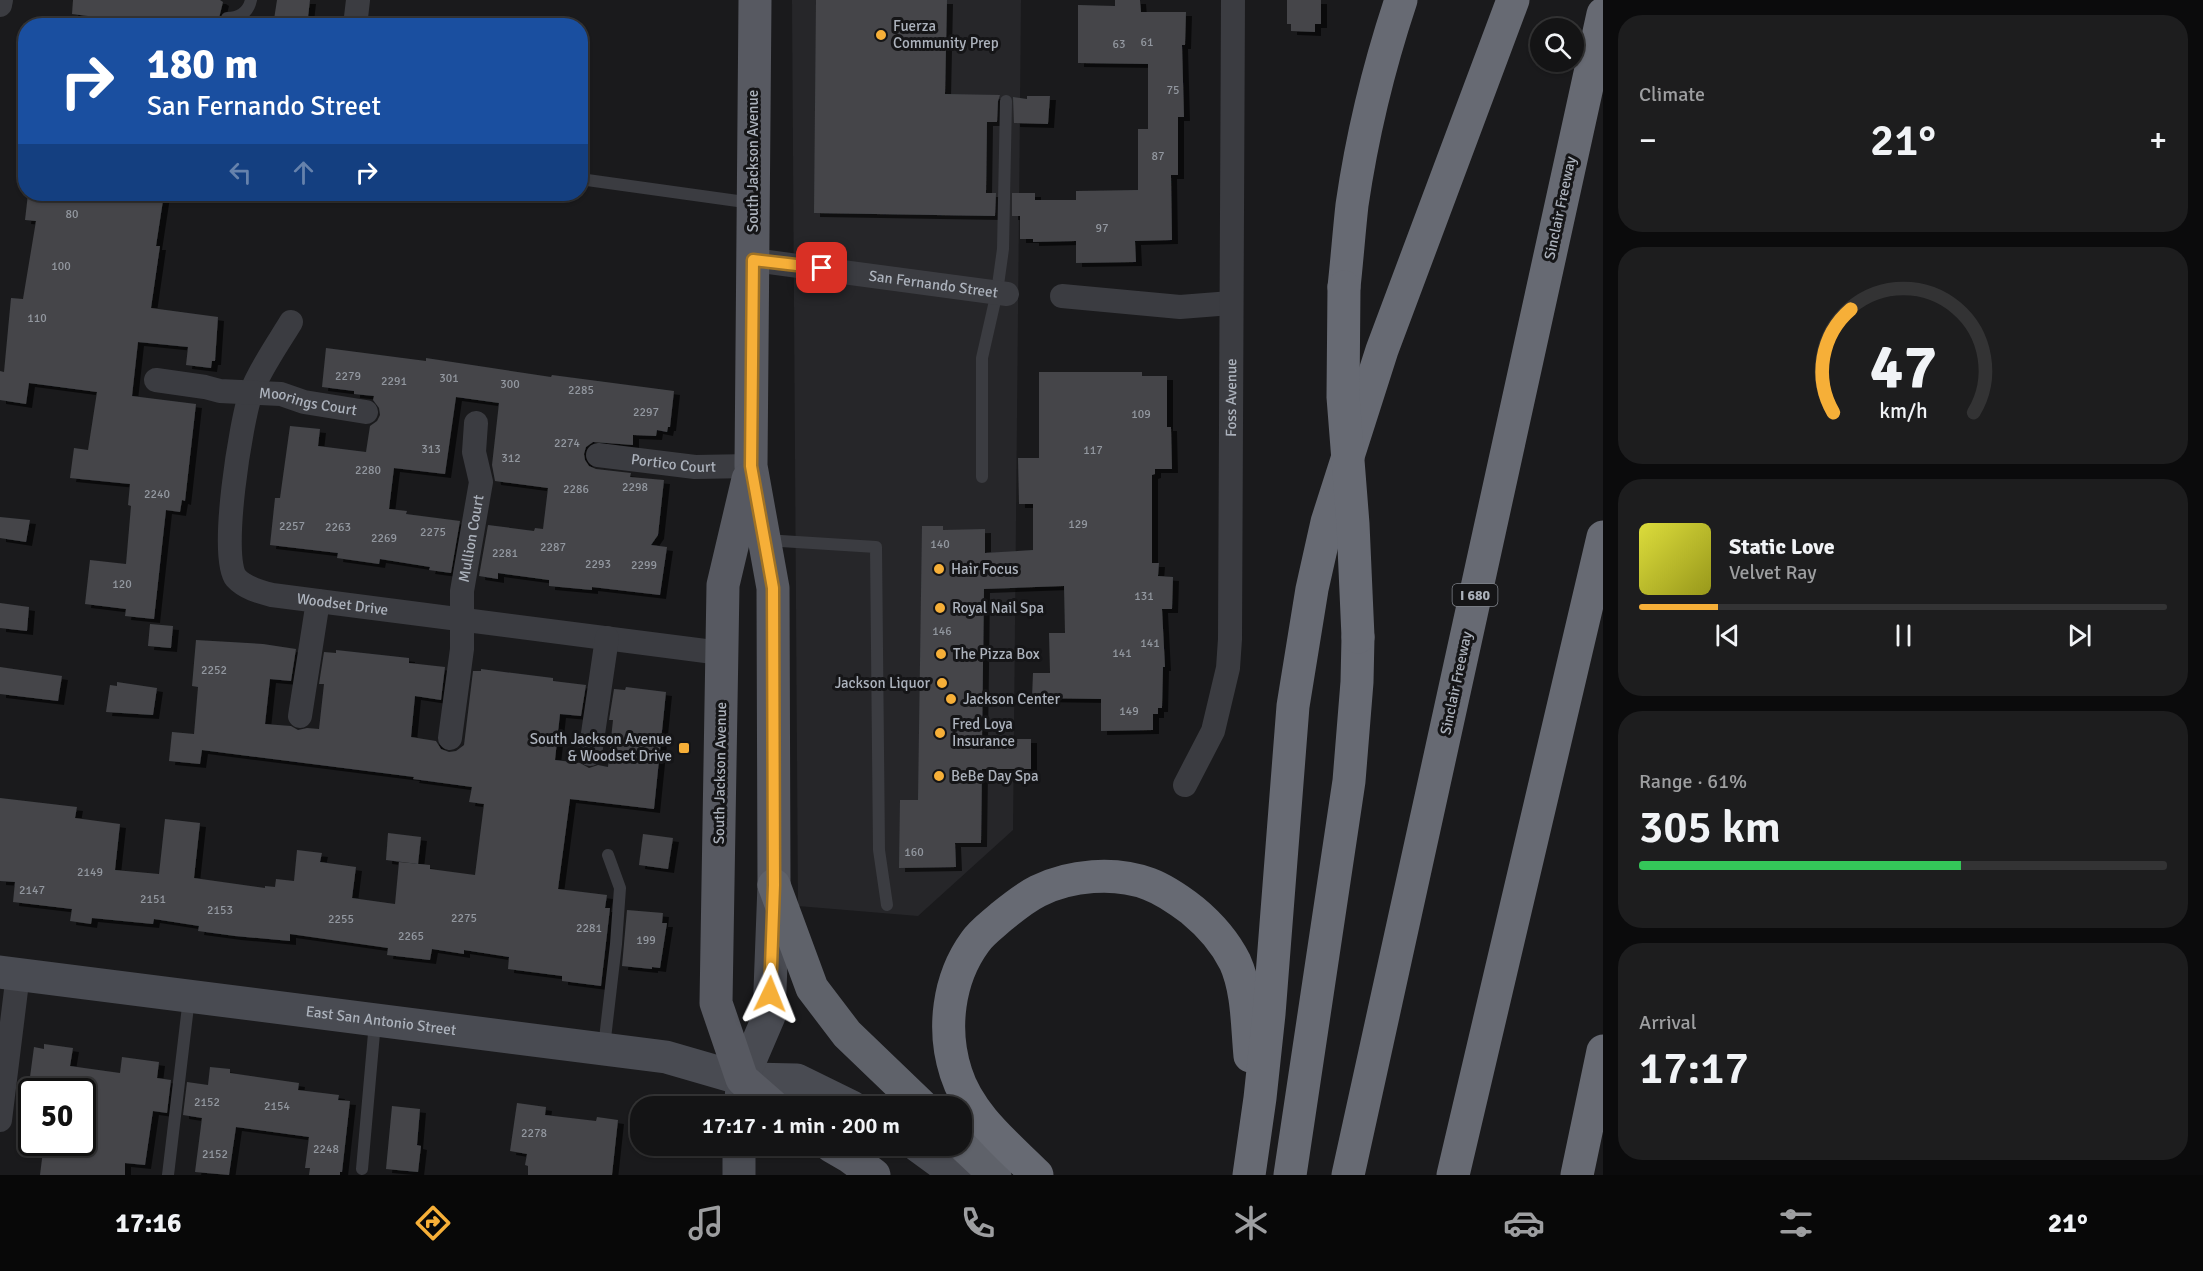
<!DOCTYPE html>
<meta charset="utf-8">
<style>
:root{--surface:#141415;--page:#1d1d1e;--text:#f1f3f6;--muted:#9d9ea0;--line:#333334;--accent:#f6af38}
body{margin:0;font-family:Signika,sans-serif;background:var(--page);color:var(--text);height:100vh;display:flex;flex-direction:column;font-size:22px;white-space:nowrap}
*{box-sizing:border-box;margin:0}
p{font-size:20px;color:var(--muted)}
.icon{flex:none;width:33px;height:33px;fill:none;stroke:currentColor;stroke-width:2;stroke-linecap:round;stroke-linejoin:round}
.map{position:relative;flex:1;overflow:hidden}
.sheet{display:flex;flex-direction:column;gap:15px;padding:15px;background:#0b0b0c;width:600px}
.sheet>*{flex:none}
.guide{position:absolute;left:18px;top:18px;width:570px;height:183px;border-radius:24px;box-shadow:0 2px 4px #0004,0 0 0 2px var(--line);background:#1a4fa0;color:#fff;overflow:hidden}
.tools{position:absolute;left:1530px;top:18px;display:grid;gap:12px}
.tools a{display:grid;place-items:center;width:54px;height:54px;border-radius:50%;background:var(--surface);box-shadow:0 2px 4px #0004,0 0 0 2px var(--line);font-size:30px}
.speed{position:absolute;left:18px;top:1078px;display:flex;gap:12px;font-size:30px;font-weight:700;text-align:center}
.speed>*{display:grid;place-content:center;width:78px;height:78px;border-radius:50%;background:var(--surface);box-shadow:0 2px 4px #0004,0 0 0 2px var(--line);line-height:1}
.speed .limit{border:3px solid #111;border-radius:9px;background:#fff;color:#111}
.pin{position:absolute;display:grid;place-items:center;width:51px;height:51px;color:#fff;margin:-26px;border-radius:12px;box-shadow:0 3px 9px #0006}
.me{position:absolute;width:66px;margin:-33px;rotate:2deg;stroke-linejoin:round;filter:drop-shadow(0 0 4px #0008)}
.turn{display:flex;align-items:center;gap:21px;height:126px;padding:0 30px;font-size:27px}
.turn .icon{width:78px;height:78px;stroke-width:2.5}
.turn b{display:block;font-size:42px;line-height:51px}
.lanes{display:flex;align-items:center;height:57px;padding:0 30px;background:#0003;justify-content:center;gap:30px;direction:ltr}
.lanes .off{opacity:.35}
.big{font-size:45px;font-weight:600;line-height:1.1}
.sheet .tile{flex:1;display:flex;flex-direction:column;justify-content:center;gap:9px;min-width:0;padding:0 21px;border-radius:24px;background:var(--page)}
.sheet .dial{align-items:center;gap:0}
.dial svg{height:156px;overflow:visible;fill:none;stroke:var(--line);stroke-width:7;stroke-linecap:round;text-anchor:middle}
.dial text{fill:var(--text);stroke:none}
.song{display:flex;align-items:center;gap:18px}
.cover{width:72px;height:72px;border-radius:9px;background:linear-gradient(135deg,hsl(60 70% 55%),hsl(60 70% 35%))}
.played{height:6px;border-radius:3px;background:linear-gradient(90deg,var(--accent) 15%,var(--line) 15%)}
.keys{display:flex;justify-content:space-around;direction:ltr}
.heat{display:flex;justify-content:space-between;align-items:center;font-size:33px;direction:ltr}
.charge{height:9px;border-radius:4px;background:linear-gradient(90deg,#34c759 61%,var(--line) 0)}
.trip{position:absolute;left:630px;top:1096px;width:342px;height:60px;border-radius:24px;background:var(--surface);box-shadow:0 2px 4px #0004,0 0 0 2px var(--line);font-weight:600;line-height:60px;text-align:center}
.tabs{display:flex;height:96px;justify-content:space-around;align-items:center;background:#080808;color:var(--muted)}
.tabs .icon{width:42px;height:42px}
.tabs .selected{color:var(--accent)}
.tabs b{font-size:27px;color:var(--text)}
main{display:flex;flex:1;min-height:0}
.map>svg:first-child{display:block}
.built{fill:#262629}
.building{fill:#444549;filter:url(#shadow)}
.lines{fill:none;stroke-linecap:round;stroke-linejoin:round}
.service{stroke:#3b3c41;stroke-width:12}
.minor{stroke:#3b3c41;stroke-width:24}
.secondary{stroke:#494b52;stroke-width:33}
.primary{stroke:#575961;stroke-width:33}
.trunk{stroke:#5f626a;stroke-width:33}
.motorway{stroke:#676a73;stroke-width:33}
.motorway-bridge{stroke:#676a73;stroke-width:33}
.route-casing{stroke:#a07224;stroke-width:15}
.route{stroke:#f6af38;stroke-width:10}
.poi-dot{fill:#f6af38;stroke:#151517;stroke-width:2}
.labels{text-anchor:middle;stroke-width:6;stroke-linejoin:round;paint-order:stroke}
.number-label{font-size:12px;fill:#92979f}
.shield{fill:#151517;stroke:#7f838a;stroke-width:1.5}
.shield-label{font-size:14px;font-weight:bold;fill:#acb2bc}
.poi-label{font-size:15px;fill:#acb2bc;stroke:#151517;text-anchor:start}
.street-label{font-size:15px;fill:#acb2bc;stroke:#151517}
</style>
<main>
<div class="map">
<svg width="1603" height="1175" viewBox="0 0 1603 1175">
<defs>
<filter id="shadow"><feDropShadow dx="6" dy="4" stdDeviation="0" flood-color="#0009"/></filter>
</defs>
<rect width="100%" height="100%" fill="#1a1a1c"/>
<path class="built" d="M792 0H1021L1013 830 918 916 798 906Z"/>
<g class="building">
<path d="M73 0H220L223 2 219 18 221 26H151V24L72 14Z"/>
<path d="M277 0H310L307 26H273Z"/>
<path d="M816 0H947L945 94 1000 95 998 101 997 122H987L986 193H996L995 216 814 213Z"/>
<path d="M1115 0H1140L1141 12H1186L1185 45H1182L1184 117H1178V175H1171L1172 240 1135 241 1136 262 1076 263V241L1033 242V239H1020V216H1012V193H1035V200H1076V191L1138 190V129H1148V64L1078 63V5L1115 6Z"/>
<path d="M1287 0H1321V24H1315V32L1291 31V24H1287Z"/>
<path d="M1027 96H1050L1048 124 1014 123 1013 97 1027 99Z"/>
<path d="M28 194H164L156 246H160L151 308 218 317 215 361H212L211 368 186 365 188 347 138 342 132 396 196 404 185 501 182 500 180 512 166 510 154 619 125 616 126 609 85 604 90 560 126 564 131 506 128 505 130 484 70 478 74 448 88 450 97 392 29 383 26 404 0 400V371L4 372 11 298 23 299 36 221 25 220Z"/>
<path d="M326 348 426 361V358L551 377 552 375 674 391 670 427H668L667 432 657 430 656 436 633 435V445L593 442 586 447 584 454 585 460 589 466 596 469 631 473 630 477 664 480 658 535 651 545 667 547 660 595 592 587V590L549 586V580L498 573V579L479 576 488 525 534 531 535 528 543 529 548 488 495 481 492 465 499 403 456 397 445 474 394 468 389 509 407 511 406 514 460 521 451 573 429 570 430 567 380 559 379 564 337 558 338 553 270 545 275 498H280L290 426 320 429 318 446 366 452 370 426 377 421 380 415 379 408 373 400 374 396 354 394V391L322 387Z"/>
<path d="M1039 372H1142V376H1167V427H1171L1172 469H1155V474L1152 475V563H1159L1158 576 1173 577 1172 609H1162L1165 667H1163L1162 708H1158V714H1153V730L1101 731V699L1032 698 1033 673H1050L1049 633H1065L1064 586 984 589 982 739H1031V769H982L981 843H955L956 867 899 868 900 800H918L922 526H943V530L985 529V553L1033 550V504H1019L1018 458H1039Z"/>
<path d="M0 517 30 520 26 542 0 538Z"/>
<path d="M0 603 29 607 27 631 0 628Z"/>
<path d="M150 624 173 626 171 648 148 646Z"/>
<path d="M196 640 263 644 296 649 291 681 270 679 265 724 291 726 298 730 307 728 319 729 324 684H319L324 652 336 653V650L409 658V663L445 667 441 700 415 696 411 737 436 741 441 749 449 752 456 751 464 745 473 671H481V669L553 678V681L586 685 581 716 560 714 555 760 580 763 589 768 598 765 608 767 613 720H609L614 689 625 690 626 687 666 692 654 809 570 799 558 889 607 895 605 908H610L601 986 562 981V976L508 969 509 957 464 950V954L432 949 430 960 387 955 388 948 290 934V941L235 936 198 931 199 926 154 919 153 924 92 918 91 924 70 921 72 909 13 902 15 882 0 881V798L77 807 75 818 120 824 115 870 159 874 165 819 200 823 194 878 265 888V886L275 887 276 879 294 881 297 850 322 853 320 862 356 867 352 898 395 904 399 862 430 865V869L475 875 484 804 469 802 472 787 413 779 414 777 202 750 200 764 169 761 172 732 194 734 198 687 192 686Z"/>
<path d="M0 667 62 676 58 701 0 694Z"/>
<path d="M117 682 157 688 153 715 106 712 110 685 117 686Z"/>
<path d="M388 833 421 837 418 864 386 860Z"/>
<path d="M643 834 673 838 668 869 639 865Z"/>
<path d="M627 910 663 913 662 923H667L660 968 652 967V969L622 966Z"/>
<path d="M44 1044 73 1048 70 1066 120 1073 122 1057 159 1062 157 1078 171 1080 167 1113 153 1111 145 1165 125 1163V1175H40L43 1151 82 1156V1092H28L34 1047 44 1049Z"/>
<path d="M210 1067 230 1069V1073L299 1083 298 1090 339 1095 338 1100 350 1101 342 1172H340V1175H309L310 1168H305L309 1137 236 1127 229 1175 195 1172 202 1118 183 1115 187 1082 208 1085Z"/>
<path d="M517 1103 546 1107 545 1115 596 1121 597 1117 618 1120 612 1175H528V1166L525 1165 527 1154 510 1151Z"/>
<path d="M392 1106 420 1109 417 1145 421 1146 418 1172 386 1169Z"/>
</g>
<g class="lines">
<g class="service">
<path d="M227 18C239 18 248 13 251 0"/>
<path d="M580 179 752 203"/>
<path d="M982 477V358L997 292 1003 249 1006 101"/>
<path d="M765 540 876 547 879 850 887 905"/>
<path d="M604 1047 616 944 620 888 608 855"/>
<path d="M362 1169 375 1022"/>
<path d="M168 1175 189 998"/>
</g>
<g class="minor">
<path d="M0 5 1 0"/>
<path d="M355 26 358 0"/>
<path id="s1" d="M753 260 1007 294"/>
<path d="M1062 296 1180 307 1231 303"/>
<path id="s2" d="M291 322C279 342 258 372 251 393 241 420 219 558 236 578 245 588 260 592 272 595L721 653"/>
<path id="s3" d="M156 380 205 387 220 391 281 394 304 402 366 412"/>
<path id="s4" d="M598 455 695 467 751 466"/>
<path d="M300 716 318 601"/>
<path id="s5" d="M450 738 462 649V591L481 482 474 452 476 423"/>
<path d="M590 754 607 638"/>
<path id="s6" d="M1185 785 1213 731 1228 668 1230 639 1233 0"/>
<path d="M0 1120 18 974"/>
</g>
<g class="secondary">
<path id="s7" d="M0 972 666 1057 742 1079 797 1080 852 1107"/>
<path d="M741 1107 742 1079 769 1016 774 885"/>
<path d="M918 1146 958 1175"/>
<path d="M739 1175V1146"/>
</g>
<g class="primary">
<path d="M755 0 751 466 773 588 774 885"/>
<path d="M748 479 723 585 716 1003 742 1079 774 1107"/>
<path d="M831 1146 850 1157 874 1175"/>
</g>
<g class="trunk">
<path d="M774 885 812 988 847 1034 923 1107"/>
<path d="M962 1144 995 1175"/>
</g>
<g class="motorway">
<path d="M1344 287C1347 260 1349 232 1352 205 1362 136 1379 66 1401 0"/>
<path d="M1037 1175C1007 1145 969 1115 956 1073 942 1030 948 979 975 942 981 933 992 925 1001 917 1012 908 1024 898 1038 891 1070 875 1115 871 1149 884 1165 890 1179 900 1192 910 1209 924 1225 942 1235 962 1248 991 1247 1026 1250 1056"/>
<path d="M1249 1175 1260 1098 1269 1014 1293 706 1312 589 1327 522 1382 350 1513 0"/>
<path d="M1290 1175 1349 781 1357 682 1358 637"/>
<path d="M1348 1175 1603 14"/>
<path d="M1453 1175 1603 537"/>
<path d="M1577 1175 1603 1051"/>
</g>
<path class="motorway-bridge" d="M1344 287 1343 397 1353 524 1358 637"/>
</g>
<g class="lines">
<g class="route-casing">
<path id="route" d="M770 994 774 885 773 588 751 466 753 260 822 268"/>
</g>
<use href="#route" class="route"/>
</g>
<g class="poi-dot">
<circle cx="881" cy="35" r="6"/>
<circle cx="939" cy="569" r="6"/>
<circle cx="940" cy="608" r="6"/>
<circle cx="941" cy="654" r="6"/>
<circle cx="942" cy="683" r="6"/>
<circle cx="951" cy="699" r="6"/>
<circle cx="940" cy="733" r="6"/>
<rect x="678" y="742" width="12" height="12" rx="3"/>
<circle cx="939" cy="776" r="6"/>
</g>
<g class="labels">
<g class="number-label">
<text x="1147" y="46">61</text>
<text x="1119" y="48">63</text>
<text x="1173" y="94">75</text>
<text x="1158" y="160">87</text>
<text x="72" y="218">80</text>
<text x="1102" y="232">97</text>
<text x="61" y="270">100</text>
<text x="37" y="322">110</text>
<text x="348" y="380">2279</text>
<text x="449" y="382">301</text>
<text x="394" y="385">2291</text>
<text x="510" y="388">300</text>
<text x="581" y="394">2285</text>
<text x="646" y="416">2297</text>
<text x="1141" y="418">109</text>
<text x="567" y="447">2274</text>
<text x="431" y="453">313</text>
<text x="1093" y="454">117</text>
<text x="511" y="462">312</text>
<text x="368" y="474">2280</text>
<text x="635" y="491">2298</text>
<text x="576" y="493">2286</text>
<text x="157" y="498">2240</text>
<text x="1078" y="528">129</text>
<text x="292" y="530">2257</text>
<text x="338" y="531">2263</text>
<text x="433" y="536">2275</text>
<text x="384" y="542">2269</text>
<text x="940" y="548">140</text>
<text x="553" y="551">2287</text>
<text x="505" y="557">2281</text>
<text x="598" y="568">2293</text>
<text x="644" y="569">2299</text>
<text x="122" y="588">120</text>
<text x="1144" y="600">131</text>
<text x="942" y="635">146</text>
<text x="1150" y="647">141</text>
<text x="1122" y="657">141</text>
<text x="214" y="674">2252</text>
<text x="1129" y="715">149</text>
<text x="914" y="856">160</text>
<text x="90" y="876">2149</text>
<text x="32" y="894">2147</text>
<text x="153" y="903">2151</text>
<text x="220" y="914">2153</text>
<text x="464" y="922">2275</text>
<text x="341" y="923">2255</text>
<text x="589" y="932">2281</text>
<text x="411" y="940">2265</text>
<text x="646" y="944">199</text>
<text x="207" y="1106">2152</text>
<text x="277" y="1110">2154</text>
<text x="534" y="1137">2278</text>
<text x="326" y="1153">2248</text>
<text x="215" y="1158">2152</text>
</g>
<rect class="shield" x="1452.5" y="584" width="45" height="22" rx="4.5"/>
<g class="shield-label">
<text x="1475" y="600">I 680</text>
</g>
<g class="poi-label">
<text x="893" y="31">Fuerza<tspan x="893" dy="17">Community Prep</tspan></text>
<text x="951" y="574">Hair Focus</text>
<text x="952" y="613">Royal Nail Spa</text>
<text x="953" y="659">The Pizza Box</text>
<text x="930" y="688" text-anchor="end">Jackson Liquor</text>
<text x="963" y="704">Jackson Center</text>
<text x="952" y="729">Fred Loya<tspan x="952" dy="17">Insurance</tspan></text>
<text x="672" y="744" text-anchor="end">South Jackson Avenue<tspan x="672" dy="17">&amp; Woodset Drive</tspan></text>
<text x="951" y="781">BeBe Day Spa</text>
</g>
<g class="street-label">
<text transform="translate(753 161) rotate(-90)" y="5">South Jackson Avenue</text>
<text transform="translate(1560 208) rotate(-78)" y="5">Sinclair Freeway</text>
<text dy="5" stroke="none"><textPath href="#s1" startOffset="182">San Fernando Street</textPath></text>
<text dy="5" stroke="none"><textPath href="#s6" startOffset="396">Foss Avenue</textPath></text>
<text dy="5" stroke="none"><textPath href="#s3" startOffset="154">Moorings Court</textPath></text>
<text dy="5" stroke="none"><textPath href="#s4" startOffset="76">Portico Court</textPath></text>
<text dy="5" stroke="none"><textPath href="#s5" startOffset="201">Mullion Court</textPath></text>
<text dy="5" stroke="none"><textPath href="#s2" startOffset="381">Woodset Drive</textPath></text>
<text transform="translate(1456 683) rotate(-78)" y="5">Sinclair Freeway</text>
<text transform="translate(720 773) rotate(-89)" y="5">South Jackson Avenue</text>
<text dy="5" stroke="none"><textPath href="#s7" startOffset="384">East San Antonio Street</textPath></text>
</g>
</g>
</svg>
<div class="tools">
<a><svg class="icon" aria-label="search" viewBox="0 0 24 24"><circle cx="10" cy="10" r="6"/><path d="M15 15l6 6"/></svg></a>
</div>
<div class="speed"><div class="limit">50</div></div>
<div class="pin" style="left:822px;top:268px;background:#d93025"><svg class="icon" aria-label="arrive" viewBox="0 0 24 24"><path d="M6 21V4h12l-3 4 3 4H6"/></svg></div>
<svg class="me" style="left:770px;top:994px" viewBox="-20 -20 40 40"><path d="M0-17L14 15 0 8-14 15z" fill="#f6af38" stroke="#fff" stroke-width="4"/></svg>
<div class="trip">17:17 · 1 min · 200 m</div>
<div class="guide">
<div class="turn"><svg class="icon" aria-label="right" viewBox="0 0 24 24"><path d="M7 20v-9h11M14 6l5 5-5 5"/></svg><div><b>180 m</b>San Fernando Street</div></div>
<div class="lanes"><svg class="icon off" aria-label="left" viewBox="0 0 24 24"><path d="M17 20v-9H6M10 6l-5 5 5 5"/></svg><svg class="icon off" aria-label="ahead" viewBox="0 0 24 24"><path d="M12 20V5M6 11l6-6 6 6"/></svg><svg class="icon" aria-label="right" viewBox="0 0 24 24"><path d="M7 20v-9h11M14 6l5 5-5 5"/></svg></div>
</div>
</div>
<section class="sheet">
<div class="tile"><p>Climate</p>
<div class="heat"><a>−</a><b class="big">21°</b><a>+</a></div>
</div>
<div class="tile dial"><svg viewBox="0 0 100 80">
<path d="M14 69A42 42 0 1 1 86 69"/>
<path d="M14 69A42 42 0 0 1 23 16" stroke="#f6af38"/>
<text x="50" y="56" font-size="32" font-weight="700">47</text>
<text x="50" y="72" font-size="11">km/h</text>
</svg></div>
<div class="tile">
<div class="song"><i class="cover"></i><div><b>Static Love</b><p>Velvet Ray</p></div></div>
<div class="played"></div>
<div class="keys"><svg class="icon" aria-label="previous" viewBox="0 0 24 24"><path d="M18 5L8 12l10 7zM5 5v14"/></svg><svg class="icon" aria-label="pause" viewBox="0 0 24 24"><path d="M8 5v14M16 5v14"/></svg><svg class="icon" aria-label="next" viewBox="0 0 24 24"><path d="M6 5l10 7-10 7zM19 5v14"/></svg></div>
</div>
<div class="tile"><p>Range · 61%</p><b class="big">305 km</b><div class="charge"></div></div>
<div class="tile"><p>Arrival</p><b class="big">17:17</b></div>
</section>
</main>
<nav class="tabs">
<b>17:16</b>
<svg class="icon selected" aria-label="directions" viewBox="0 0 24 24"><path d="M12 3l9 9-9 9-9-9zM9 14v-3h6M13 9l2 2-2 2"/></svg>
<svg class="icon" aria-label="music" viewBox="0 0 24 24"><path d="M9 18V5l10-2v13"/><circle cx="6" cy="18" r="3"/><circle cx="16" cy="16" r="3"/></svg>
<svg class="icon" aria-label="phone" viewBox="0 0 24 24"><path d="M5 4h4l2 5-3 2q2 4 5 5l2-3 5 2v4C11 20 4 13 5 4z"/></svg>
<svg class="icon" aria-label="climate" viewBox="0 0 24 24"><path d="M12 3v18M4 7l16 10M4 17L20 7"/></svg>
<svg class="icon" aria-label="car" viewBox="0 0 24 24"><path d="M5 17H2v-5l4-1 3-4h7l3 4 3 1v5h-3M9 17h6M6 11h13"/><circle cx="7" cy="17" r="2"/><circle cx="17" cy="17" r="2"/></svg>
<svg class="icon" aria-label="filters" viewBox="0 0 24 24"><path d="M4 7h16M4 17h16"/><circle cx="9" cy="7" r="2"/><circle cx="15" cy="17" r="2"/></svg>
<b>21°</b>
</nav>
